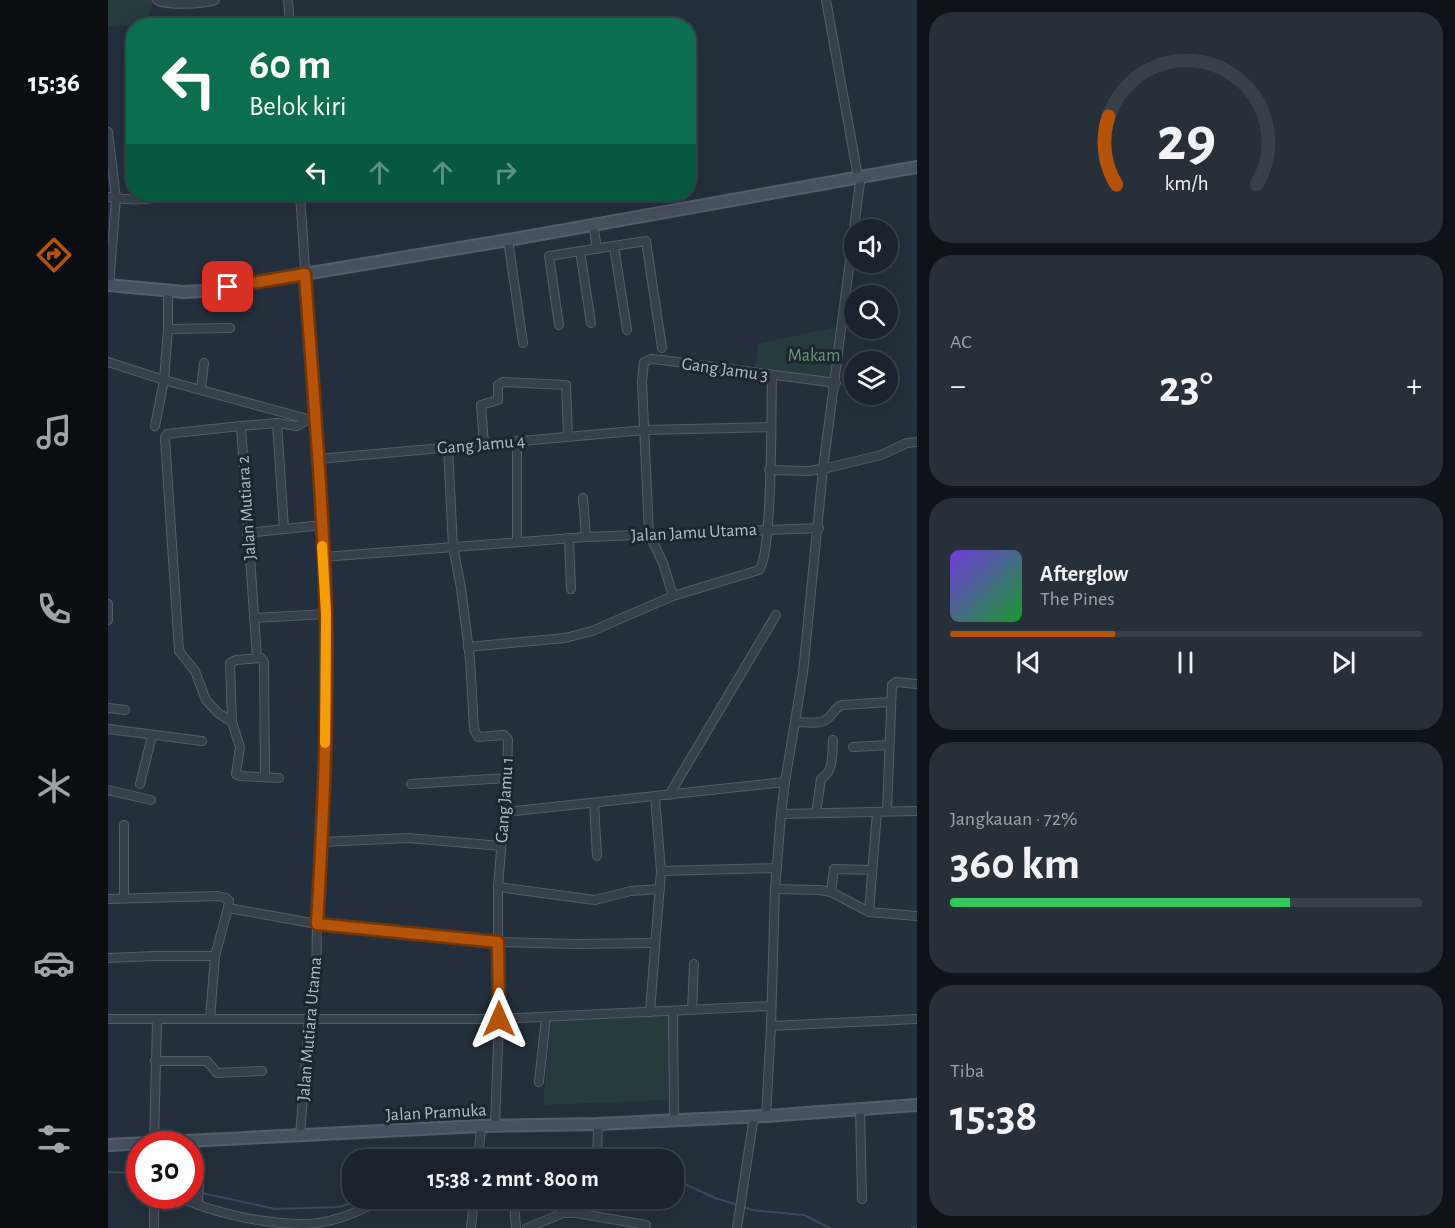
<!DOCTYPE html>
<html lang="id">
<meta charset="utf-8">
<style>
:root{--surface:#1a232d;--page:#272f39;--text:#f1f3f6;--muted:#9fa4aa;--line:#384049;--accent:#b45309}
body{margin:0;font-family:"Alegreya Sans",sans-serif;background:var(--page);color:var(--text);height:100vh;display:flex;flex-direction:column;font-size:22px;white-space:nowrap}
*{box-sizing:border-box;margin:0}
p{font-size:20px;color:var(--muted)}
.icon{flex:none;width:33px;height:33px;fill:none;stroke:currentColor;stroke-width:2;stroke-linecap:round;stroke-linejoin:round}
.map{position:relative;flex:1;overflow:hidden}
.side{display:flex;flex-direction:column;gap:12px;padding:12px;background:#0e1319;width:538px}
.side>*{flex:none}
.guide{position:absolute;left:18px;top:18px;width:570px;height:183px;border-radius:24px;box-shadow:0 6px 24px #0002,0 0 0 2px var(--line);background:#0b6e4f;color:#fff;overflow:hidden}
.tools{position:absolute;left:736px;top:219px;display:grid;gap:12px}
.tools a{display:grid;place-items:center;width:54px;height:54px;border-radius:50%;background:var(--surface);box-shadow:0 6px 24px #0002,0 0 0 2px var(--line);font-size:30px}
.speed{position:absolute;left:18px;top:1131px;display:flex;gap:12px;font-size:30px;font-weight:700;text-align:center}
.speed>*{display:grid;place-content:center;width:78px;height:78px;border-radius:50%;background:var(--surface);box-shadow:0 6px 24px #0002,0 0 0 2px var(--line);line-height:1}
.speed .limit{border:9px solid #d22;background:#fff;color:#111}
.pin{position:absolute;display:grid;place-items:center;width:51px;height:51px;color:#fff;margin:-26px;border-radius:12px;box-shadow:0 3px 9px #0006}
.me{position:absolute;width:66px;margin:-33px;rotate:0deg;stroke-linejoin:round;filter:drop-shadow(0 0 4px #0008)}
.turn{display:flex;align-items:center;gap:21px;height:126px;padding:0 24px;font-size:27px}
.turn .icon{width:78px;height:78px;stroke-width:2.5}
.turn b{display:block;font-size:42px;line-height:51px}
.lanes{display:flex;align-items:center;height:57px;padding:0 24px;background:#0003;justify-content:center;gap:30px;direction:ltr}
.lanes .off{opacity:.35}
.big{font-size:45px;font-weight:700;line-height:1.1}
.side .widget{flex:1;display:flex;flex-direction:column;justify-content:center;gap:9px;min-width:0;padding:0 21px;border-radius:24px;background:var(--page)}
.side .dial{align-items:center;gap:0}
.dial svg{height:156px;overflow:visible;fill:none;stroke:var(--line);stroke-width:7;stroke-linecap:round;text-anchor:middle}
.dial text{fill:var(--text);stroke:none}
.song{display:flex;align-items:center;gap:18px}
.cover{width:72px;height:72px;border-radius:9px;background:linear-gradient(135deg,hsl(260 70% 55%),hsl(130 70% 35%))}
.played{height:6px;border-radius:3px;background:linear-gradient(90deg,var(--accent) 35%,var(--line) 35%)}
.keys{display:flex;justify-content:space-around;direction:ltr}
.heat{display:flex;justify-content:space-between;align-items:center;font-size:33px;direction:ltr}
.charge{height:9px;border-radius:4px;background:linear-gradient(90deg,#34c759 72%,var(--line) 0)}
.trip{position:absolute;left:234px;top:1149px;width:342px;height:60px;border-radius:24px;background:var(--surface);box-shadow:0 6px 24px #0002,0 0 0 2px var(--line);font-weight:700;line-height:60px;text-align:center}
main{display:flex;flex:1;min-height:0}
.menu{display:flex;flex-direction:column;width:108px;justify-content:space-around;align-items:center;background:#0a0e12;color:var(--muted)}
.menu .icon{width:42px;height:42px}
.menu .current{color:var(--accent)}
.menu b{font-size:27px;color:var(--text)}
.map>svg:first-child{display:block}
.green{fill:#253b3d}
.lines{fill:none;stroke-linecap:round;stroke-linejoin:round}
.stream{stroke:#374b63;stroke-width:2}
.street-casing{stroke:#555f6b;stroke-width:10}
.secondary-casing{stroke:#555f6b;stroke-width:14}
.street{stroke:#37414d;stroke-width:8}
.secondary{stroke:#455060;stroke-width:10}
.route-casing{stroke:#753606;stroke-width:15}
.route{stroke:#b45309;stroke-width:10}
.slow{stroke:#f59e0b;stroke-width:10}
.labels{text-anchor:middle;stroke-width:6;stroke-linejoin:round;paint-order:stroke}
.park-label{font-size:18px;fill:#6a9973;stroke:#1c2631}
.street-label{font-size:18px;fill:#b3bcc8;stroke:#1c2631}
</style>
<main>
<nav class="menu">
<b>15:36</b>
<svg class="icon current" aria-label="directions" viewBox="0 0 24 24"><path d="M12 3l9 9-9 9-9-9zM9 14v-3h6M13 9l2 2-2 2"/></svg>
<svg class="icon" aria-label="music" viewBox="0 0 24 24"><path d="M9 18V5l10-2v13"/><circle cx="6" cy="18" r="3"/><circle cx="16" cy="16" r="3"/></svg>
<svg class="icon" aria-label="phone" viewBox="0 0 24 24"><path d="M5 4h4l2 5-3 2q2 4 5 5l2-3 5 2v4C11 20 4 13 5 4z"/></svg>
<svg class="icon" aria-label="climate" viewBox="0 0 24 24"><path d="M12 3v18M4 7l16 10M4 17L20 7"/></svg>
<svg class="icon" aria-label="car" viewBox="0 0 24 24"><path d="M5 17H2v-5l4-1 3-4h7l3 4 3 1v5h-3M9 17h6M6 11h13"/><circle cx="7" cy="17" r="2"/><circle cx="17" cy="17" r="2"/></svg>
<svg class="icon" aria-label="filters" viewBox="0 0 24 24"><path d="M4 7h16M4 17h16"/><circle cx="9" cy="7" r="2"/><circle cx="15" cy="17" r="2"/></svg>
</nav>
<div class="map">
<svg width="809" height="1228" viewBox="0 0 809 1228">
<rect width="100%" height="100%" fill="#232f3c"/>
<g class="green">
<path d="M0 0H45V3L38 24 0 27Z"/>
<path d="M732 326 726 380 647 369 650 344Z"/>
<path d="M561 1015 560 1100 435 1105 443 1021Z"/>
</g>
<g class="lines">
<g class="stream">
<path d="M0 1172 32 1173"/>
<path d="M566 1179 607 1198 630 1205"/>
<path d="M94 1193 167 1209 231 1207 259 1198"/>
<path d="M635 1207 644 1210 696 1215 722 1228"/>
<path d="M804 1228 809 1227"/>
</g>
<g class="street-casing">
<g id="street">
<path d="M49 0C58 6 97 4 107 0"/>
<path d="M180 0 182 26"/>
<path d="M23 97 26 96"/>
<path d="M0 132 8 198 1 285"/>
<path d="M192 194 214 525 218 614V695L214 842 209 924 208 986 201 1018 192 1136"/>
<path d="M0 197C18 200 33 201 50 197L53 194"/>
<path d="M485 224 489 249"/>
<path d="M400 240 415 343"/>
<path d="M506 246 519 330"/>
<path d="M472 251 483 323"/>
<path d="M451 325 441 256 538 241 554 348"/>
<path d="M60 329 122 328"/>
<path d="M0 362 56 380 203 420"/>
<path d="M93 389 96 363"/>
<path d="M169 423 176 529"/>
<path d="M47 426 56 380 60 329V290"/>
<path d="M133 426 67 433 59 434 57 438 71 651 87 671 98 700 110 713 124 722 132 747 128 774 132 776 171 778"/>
<path d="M376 444 373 405 390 400V385L395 382 458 385 460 436"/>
<path d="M340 447 345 547 353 588 362 659 366 729 370 737 396 735 400 739 399 778 390 887V942L468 944 546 943"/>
<path d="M210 459 537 430 662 427"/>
<path d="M661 470 700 471 715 469 773 455 799 443 809 442"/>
<path d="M475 498 478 537"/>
<path d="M139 533 214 525"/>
<path d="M461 538 463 589"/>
<path d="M409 541V441"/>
<path d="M215 557 478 537 711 528"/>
<path d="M565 596 555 563 541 534 534 382 536 362 543 359 554 360 728 383"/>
<path d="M0 604V620"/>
<path d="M146 618 218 614"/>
<path d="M360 647 457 638 484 631 565 596 651 570C665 554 663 405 664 375"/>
<path d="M149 658 133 426 169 423 189 426 199 420"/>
<path d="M0 708 17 710"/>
<path d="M124 722 122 663 128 660 153 658 156 662 157 777"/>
<path d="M688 722C697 722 711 725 719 719 725 715 726 708 734 705L782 702"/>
<path d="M0 729 94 741"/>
<path d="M745 747 781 745"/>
<path d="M32 784 44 736"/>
<path d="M303 784 399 778"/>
<path d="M0 790 43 800"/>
<path d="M561 795 668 615"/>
<path d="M486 803 489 856"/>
<path d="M779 811 784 685 788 682 809 684"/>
<path d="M397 812 677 782"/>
<path d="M708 813 713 779C726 771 724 755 725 740"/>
<path d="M673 814 809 811"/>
<path d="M214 842 300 838 393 846"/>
<path d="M553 871 669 868"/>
<path d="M390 887 487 900 523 891 552 889"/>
<path d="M667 889 711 890 723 892 761 912 809 916"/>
<path d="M723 892 726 869 764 870"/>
<path d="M16 898V825"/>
<path d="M0 899 110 896 118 898 121 901 120 908 107 956"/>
<path d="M120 908 209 924 390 942 391 1019 387 1125"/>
<path d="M761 912 769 812"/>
<path d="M0 958 46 956H107L102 1019"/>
<path d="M584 1010 586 964"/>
<path d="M565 1011 566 1120"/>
<path d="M542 1012 553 871 547 797"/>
<path d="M0 1019H391L663 1006"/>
<path d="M663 1026 809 1019"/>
<path d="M47 1061H99L109 1073 154 1071"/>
<path d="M431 1082 438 1017"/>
<path d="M752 1108 754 1199"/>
<path d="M658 1116 663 1026 667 889 673 814 677 782 695 673 715 469 752 182 750 177 718 0"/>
<path d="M46 1144 49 1020"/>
<path d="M370 1160 373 1126"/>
<path d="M489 1160 490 1124"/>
<path d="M69 1196C104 1213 156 1224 196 1224 222 1224 253 1211 276 1198"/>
<path d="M406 1201 408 1228"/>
<path d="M90 1205 91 1181"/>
<path d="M46 1228V1196"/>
<path d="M363 1228 366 1198"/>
<path d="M419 1228 455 1213H468L538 1225"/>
<path d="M629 1228 646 1116"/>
</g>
</g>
<g class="secondary-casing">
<g id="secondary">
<path d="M0 285 76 292 95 291 400 240 809 167"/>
<path d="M0 1145 373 1126 490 1124 658 1116 809 1105"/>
</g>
</g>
<use href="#street" class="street"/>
<use href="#secondary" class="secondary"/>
</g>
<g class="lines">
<g class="route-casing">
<path id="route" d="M120 287 197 274C205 388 215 501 218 615 220 718 215 821 209 924L390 942 391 1019"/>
</g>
<use href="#route" class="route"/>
<path class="slow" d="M214 546 218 614 217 743"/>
</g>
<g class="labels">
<g class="park-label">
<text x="706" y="361">Makam</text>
</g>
<g class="street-label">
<text transform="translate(617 369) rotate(8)" y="6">Gang Jamu 3</text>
<text transform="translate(373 444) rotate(-5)" y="6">Gang Jamu 4</text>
<text transform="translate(138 508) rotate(-94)" y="6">Jalan Mutiara 2</text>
<text transform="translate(586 532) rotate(-3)" y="6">Jalan Jamu Utama</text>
<text transform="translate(396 800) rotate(-86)" y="6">Gang Jamu 1</text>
<text transform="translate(201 1029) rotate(-85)" y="6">Jalan Mutiara Utama</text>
<text transform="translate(328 1112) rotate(-3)" y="6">Jalan Pramuka</text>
</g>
</g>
</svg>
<div class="tools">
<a><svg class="icon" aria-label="sound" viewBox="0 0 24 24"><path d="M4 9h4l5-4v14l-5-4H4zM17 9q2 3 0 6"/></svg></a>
<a><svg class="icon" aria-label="search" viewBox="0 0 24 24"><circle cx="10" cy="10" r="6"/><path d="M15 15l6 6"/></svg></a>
<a><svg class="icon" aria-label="layers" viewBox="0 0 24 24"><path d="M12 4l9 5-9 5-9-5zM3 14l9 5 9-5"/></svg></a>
</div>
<div class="speed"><div class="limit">30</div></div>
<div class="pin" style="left:120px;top:287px;background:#d93025"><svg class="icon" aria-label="arrive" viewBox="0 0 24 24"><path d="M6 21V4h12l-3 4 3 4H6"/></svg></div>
<svg class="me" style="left:391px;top:1019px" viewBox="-20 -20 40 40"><path d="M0-17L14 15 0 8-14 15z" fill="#b45309" stroke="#fff" stroke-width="4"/></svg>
<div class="trip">15:38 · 2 mnt · 800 m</div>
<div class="guide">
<div class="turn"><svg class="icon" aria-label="left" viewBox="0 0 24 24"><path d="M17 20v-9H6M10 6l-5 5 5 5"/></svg><div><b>60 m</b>Belok kiri</div></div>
<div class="lanes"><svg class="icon" aria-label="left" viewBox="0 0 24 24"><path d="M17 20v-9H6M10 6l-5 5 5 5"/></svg><svg class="icon off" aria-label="ahead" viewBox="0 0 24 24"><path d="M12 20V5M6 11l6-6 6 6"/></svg><svg class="icon off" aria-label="ahead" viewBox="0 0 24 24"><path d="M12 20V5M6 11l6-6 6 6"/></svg><svg class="icon off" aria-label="right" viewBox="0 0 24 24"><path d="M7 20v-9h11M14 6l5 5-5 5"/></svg></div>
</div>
</div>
<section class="side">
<div class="widget dial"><svg viewBox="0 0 100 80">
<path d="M14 69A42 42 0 1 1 86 69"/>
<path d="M14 69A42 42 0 0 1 10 34" stroke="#b45309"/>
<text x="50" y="56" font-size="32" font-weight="700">29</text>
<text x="50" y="72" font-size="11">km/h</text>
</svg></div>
<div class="widget"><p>AC</p>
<div class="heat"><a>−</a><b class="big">23°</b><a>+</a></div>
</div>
<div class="widget">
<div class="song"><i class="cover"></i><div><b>Afterglow</b><p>The Pines</p></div></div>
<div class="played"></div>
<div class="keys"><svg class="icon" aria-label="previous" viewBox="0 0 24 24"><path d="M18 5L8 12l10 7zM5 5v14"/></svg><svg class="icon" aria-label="pause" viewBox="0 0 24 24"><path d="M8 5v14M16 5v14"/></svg><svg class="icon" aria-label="next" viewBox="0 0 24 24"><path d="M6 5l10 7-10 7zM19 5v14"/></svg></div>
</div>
<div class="widget"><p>Jangkauan · 72%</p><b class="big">360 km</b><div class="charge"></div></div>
<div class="widget"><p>Tiba</p><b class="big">15:38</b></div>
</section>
</main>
